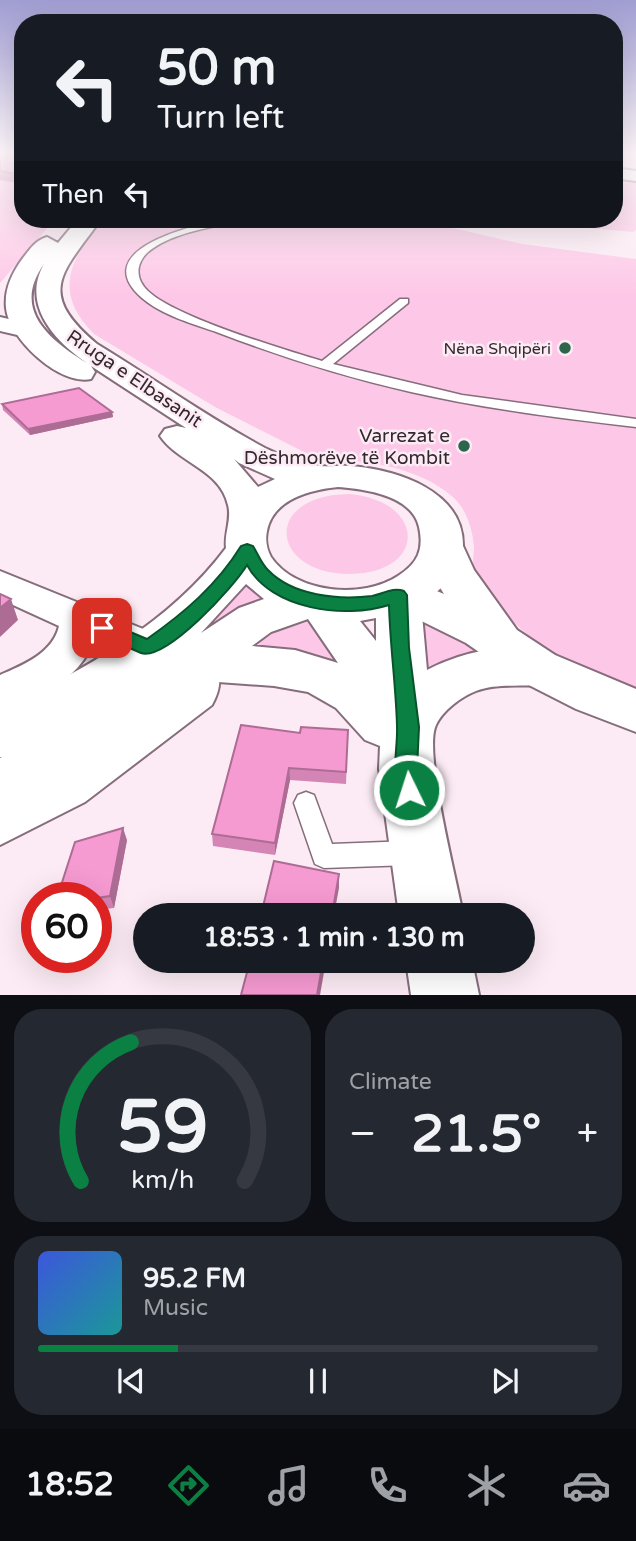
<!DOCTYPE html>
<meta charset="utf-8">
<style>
:root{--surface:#171b24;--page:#242831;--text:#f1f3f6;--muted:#9ea1a6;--line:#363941;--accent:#0b8043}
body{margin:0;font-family:"Varela Round",sans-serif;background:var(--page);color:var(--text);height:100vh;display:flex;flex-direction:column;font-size:26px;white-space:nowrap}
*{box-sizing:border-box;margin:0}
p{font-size:23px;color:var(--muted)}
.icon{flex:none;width:38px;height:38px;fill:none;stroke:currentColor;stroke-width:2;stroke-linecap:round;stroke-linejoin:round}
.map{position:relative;height:995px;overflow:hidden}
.side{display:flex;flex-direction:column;gap:14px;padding:14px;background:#0d0f14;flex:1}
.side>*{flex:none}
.guide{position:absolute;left:14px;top:14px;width:609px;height:214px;border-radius:28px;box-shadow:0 7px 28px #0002;background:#171b24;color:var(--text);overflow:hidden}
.speed{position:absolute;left:21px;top:882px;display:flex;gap:14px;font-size:35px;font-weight:700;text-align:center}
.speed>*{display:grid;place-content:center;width:91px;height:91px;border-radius:50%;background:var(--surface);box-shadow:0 7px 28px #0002;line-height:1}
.speed .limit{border:10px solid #d22;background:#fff;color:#111}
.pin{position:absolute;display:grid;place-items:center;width:60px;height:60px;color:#fff;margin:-30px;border-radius:14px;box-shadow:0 4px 10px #0006}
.me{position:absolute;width:77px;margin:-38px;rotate:356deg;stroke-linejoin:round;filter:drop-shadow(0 0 5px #0008)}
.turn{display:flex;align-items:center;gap:24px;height:147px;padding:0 28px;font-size:32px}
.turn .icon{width:91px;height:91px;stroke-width:2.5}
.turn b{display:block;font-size:49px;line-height:60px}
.then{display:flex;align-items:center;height:66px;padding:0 28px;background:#0003;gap:14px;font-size:26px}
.big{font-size:52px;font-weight:700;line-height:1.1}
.side .tile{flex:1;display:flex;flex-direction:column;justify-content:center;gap:10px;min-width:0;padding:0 24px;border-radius:28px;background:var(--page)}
.side .dial{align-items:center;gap:0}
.dial svg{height:182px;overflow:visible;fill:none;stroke:var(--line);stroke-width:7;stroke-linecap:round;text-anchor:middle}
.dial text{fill:var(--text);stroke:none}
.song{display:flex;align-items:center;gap:21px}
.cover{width:84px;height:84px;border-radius:10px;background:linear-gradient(135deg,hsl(230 70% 55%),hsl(180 70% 35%))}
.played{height:7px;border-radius:4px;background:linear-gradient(90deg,var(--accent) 25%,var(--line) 25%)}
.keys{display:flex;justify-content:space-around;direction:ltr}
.heat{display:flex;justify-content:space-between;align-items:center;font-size:38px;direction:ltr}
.side .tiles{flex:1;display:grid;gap:14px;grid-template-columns:1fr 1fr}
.tile:last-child{grid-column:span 2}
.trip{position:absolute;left:133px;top:903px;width:402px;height:70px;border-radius:35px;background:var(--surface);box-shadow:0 7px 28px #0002;font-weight:700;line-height:70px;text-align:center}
.tab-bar{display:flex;height:112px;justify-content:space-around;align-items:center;background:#090b0e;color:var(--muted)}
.tab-bar .icon{width:49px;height:49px}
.tab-bar .active{color:var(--accent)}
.tab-bar b{font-size:32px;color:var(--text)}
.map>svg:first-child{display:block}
.green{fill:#fdc8e7}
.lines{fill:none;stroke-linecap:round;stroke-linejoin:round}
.lane-casing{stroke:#866d7c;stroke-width:3}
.street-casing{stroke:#866d7c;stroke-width:4}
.secondary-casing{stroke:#866d7c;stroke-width:4}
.primary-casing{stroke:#866d7c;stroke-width:4}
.lane{fill:#fff;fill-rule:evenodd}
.street{fill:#fff;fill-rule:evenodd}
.secondary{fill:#fff;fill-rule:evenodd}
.primary{fill:#fff;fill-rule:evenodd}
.wall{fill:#d484b5}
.shaded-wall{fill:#ac6c93}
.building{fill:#f69ad2;stroke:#ac6c93;stroke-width:2}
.route{fill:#0b8043;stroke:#07532c;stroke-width:2}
.poi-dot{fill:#2c644c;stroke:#fcebf4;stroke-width:2.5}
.labels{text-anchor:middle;stroke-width:5;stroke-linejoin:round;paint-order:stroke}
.far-poi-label{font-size:16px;fill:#33282e;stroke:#fcebf4;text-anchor:end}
.street-label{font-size:19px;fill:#33282e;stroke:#fcebf4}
.poi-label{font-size:19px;fill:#33282e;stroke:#fcebf4;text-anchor:end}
</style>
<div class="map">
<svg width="636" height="995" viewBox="0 0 636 995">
<rect width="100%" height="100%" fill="#fcebf4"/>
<g class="green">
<path d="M0 154H23V219H55L0 283Z"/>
<path d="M614 177 636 180V230L633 232 566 226 535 219H614Z"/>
<path d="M104 219H414L522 244 636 259V689C578 672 522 642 488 591 484 585 476 576 474 569 472 563 474 554 474 548 473 531 467 511 455 499 432 477 394 465 362 462 344 460 327 461 310 455L215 407 94 334C52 292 70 258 104 219Z"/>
<path d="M349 494C427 501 427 573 351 574 270 575 261 495 349 494Z"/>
<path d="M250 575 280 597 51 732 208 625 231 602Z"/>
<path d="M417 614 493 653 424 685Z"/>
<path d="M310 621 355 671 251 658 264 635Z"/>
</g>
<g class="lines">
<g class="lane-casing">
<g id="lane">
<path d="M225 219H241C234 223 225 224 216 226 193 231 165 237 147 253 135 265 136 280 148 291 175 317 282 349 322 361L400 299H408V303L333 364 462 395 636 419V427C560 418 485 409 411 392 345 377 282 357 219 333 194 324 163 316 142 298 86 249 195 225 225 219Z"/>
<path d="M306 792 314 795 332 844 410 841 419 845 422 853 419 861 410 865 324 868 315 864 294 803 298 795Z"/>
</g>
</g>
<g class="street-casing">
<g id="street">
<path d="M614 168 636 171V181L614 178Z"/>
<path d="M0 317 35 325 38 330 35 335 26 337 0 331Z"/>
<path d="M0 571 163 637 169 648 163 659 148 664 94 641C78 681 38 699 0 712V675C23 665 53 653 59 626L0 599Z"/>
<path d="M193 646 208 651C220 671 224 683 212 705L85 802 0 845V797L51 772 177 684 179 675 172 662 178 651Z"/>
</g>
</g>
<g class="secondary-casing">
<path id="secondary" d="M443 531 458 535 474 570 517 630 555 655 636 689V732L576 709 521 681 466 643 387 604 381 593 387 582 403 577 444 594 432 575 422 545 428 535Z"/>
</g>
<g class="primary-casing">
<g id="primary">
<path d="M78 219H101C64 272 34 291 97 344 153 378 207 417 265 448 283 457 301 462 320 466 331 467 342 465 352 466 396 470 463 490 463 545 462 569 441 592 421 603L427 670C465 650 513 641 555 655L562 668 555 681C530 690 501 681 476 691 461 697 443 710 436 725 423 751 457 880 463 915H399L379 769 380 746 365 740 336 708 308 692 274 686 204 681 86 765 20 803 0 810V758L2 757H0V710C84 670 169 624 226 548 224 533 232 520 228 505 220 469 178 463 160 436L165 429 177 426 186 428 91 366 95 372 91 379C60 386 9 339 6 308 4 289 12 273 23 258 30 249 36 240 47 237L58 243ZM44 264C21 304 54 341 87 363 50 340 11 310 44 264ZM234 459 239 463 275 479 258 487ZM338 487C364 489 412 495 419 527 424 550 418 563 398 576 363 599 296 594 271 557 267 550 265 540 267 531 273 499 310 490 338 487ZM246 584 264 599 239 608 201 633ZM376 618V641L360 621ZM308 619 338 663 295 650 252 646 271 632Z"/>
<path d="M406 961H472L479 995H411Z"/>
</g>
</g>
<use href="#lane" class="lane"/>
<use href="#street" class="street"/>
<use href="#secondary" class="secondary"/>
<use href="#primary" class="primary"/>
</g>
<g class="wall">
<path d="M0 154H23V184L0 180Z"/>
<path d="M2 404 112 412 113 417 30 435 3 410Z"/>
<path d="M348 730 346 784 290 780 275 855 213 846 212 834 300 733Z"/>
<path d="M127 840 114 908 96 910V898Z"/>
</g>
<g class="shaded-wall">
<path d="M112 412 113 417 30 435 28 429Z"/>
<path d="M11 599 18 620 0 637V608Z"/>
<path d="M289 768 290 780 275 855V843Z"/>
<path d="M123 828 127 840 114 908 110 896Z"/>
<path d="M339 874V888L334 915H332Z"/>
<path d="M323 961H326L320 995H317Z"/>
</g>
<g class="building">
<path d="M0 154H23V175L0 171Z"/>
<path d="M79 388 112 412 28 429 2 404Z"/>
<path d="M0 594 11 599 0 608Z"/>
<path d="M241 725 300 733 301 727 348 730 346 772 289 768 275 843 212 834Z"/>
<path d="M123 828 110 896 96 898H57L75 842Z"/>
<path d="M274 861 339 874 332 915H261Z"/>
<path d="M250 961H323L317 995H241Z"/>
</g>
<linearGradient id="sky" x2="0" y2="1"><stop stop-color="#a09dd2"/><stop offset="0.52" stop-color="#fef6fa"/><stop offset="1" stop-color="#fef6fa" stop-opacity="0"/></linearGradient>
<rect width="636" height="294" fill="url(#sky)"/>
<path class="route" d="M247 544 253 546C258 554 261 563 268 570 293 596 338 600 372 596 383 594 393 587 404 591L407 595 409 648 419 727 417 769 421 790 417 797 409 800 401 797C390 774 398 750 397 726 396 686 390 645 389 605 345 619 271 610 247 565 234 587 166 661 141 653L95 633 92 628 95 623 102 620 147 639C184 613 217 585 241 546Z"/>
<g class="poi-dot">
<circle cx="565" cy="348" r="7"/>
<circle cx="464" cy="446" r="7"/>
</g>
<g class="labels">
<g class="far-poi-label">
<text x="551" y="354">Nëna Shqipëri</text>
</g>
<g class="street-label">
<text transform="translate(135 378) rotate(34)" y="7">Rruga e Elbasanit</text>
</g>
<g class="poi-label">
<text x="450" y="442">Varrezat e<tspan x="450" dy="22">Dëshmorëve të Kombit</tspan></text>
</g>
</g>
</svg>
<div class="speed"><div class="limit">60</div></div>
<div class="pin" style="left:102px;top:628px;background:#d93025"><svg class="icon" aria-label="arrive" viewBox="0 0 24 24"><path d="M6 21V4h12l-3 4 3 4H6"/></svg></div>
<svg class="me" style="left:409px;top:790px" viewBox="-20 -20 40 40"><circle r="17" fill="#0b8043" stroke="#fff" stroke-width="3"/><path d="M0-11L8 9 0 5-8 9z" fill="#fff"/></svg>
<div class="trip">18:53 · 1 min · 130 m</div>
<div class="guide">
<div class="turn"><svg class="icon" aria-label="left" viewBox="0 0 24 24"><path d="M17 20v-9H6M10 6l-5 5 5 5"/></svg><div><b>50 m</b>Turn left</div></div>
<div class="then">Then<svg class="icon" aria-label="left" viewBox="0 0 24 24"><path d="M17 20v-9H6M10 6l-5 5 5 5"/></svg></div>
</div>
</div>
<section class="side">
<div class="tiles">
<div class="tile dial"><svg viewBox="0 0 100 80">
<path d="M14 69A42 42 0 1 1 86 69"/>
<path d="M14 69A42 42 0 0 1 36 8" stroke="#0b8043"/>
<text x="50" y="56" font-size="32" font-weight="700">59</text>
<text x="50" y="72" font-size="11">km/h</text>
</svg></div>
<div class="tile"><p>Climate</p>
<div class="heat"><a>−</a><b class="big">21.5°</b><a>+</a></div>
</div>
<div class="tile">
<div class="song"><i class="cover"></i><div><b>95.2 FM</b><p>Music</p></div></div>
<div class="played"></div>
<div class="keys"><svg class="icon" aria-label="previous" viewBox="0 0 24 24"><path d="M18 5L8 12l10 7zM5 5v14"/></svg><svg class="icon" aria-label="pause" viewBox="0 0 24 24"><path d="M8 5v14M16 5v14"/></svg><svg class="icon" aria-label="next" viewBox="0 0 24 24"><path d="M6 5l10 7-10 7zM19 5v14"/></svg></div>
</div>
</div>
</section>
<nav class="tab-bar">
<b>18:52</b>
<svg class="icon active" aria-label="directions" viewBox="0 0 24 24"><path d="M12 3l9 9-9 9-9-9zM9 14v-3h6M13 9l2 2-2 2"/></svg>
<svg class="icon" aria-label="music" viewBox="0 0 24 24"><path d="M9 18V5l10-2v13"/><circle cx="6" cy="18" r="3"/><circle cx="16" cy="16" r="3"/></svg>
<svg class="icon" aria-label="phone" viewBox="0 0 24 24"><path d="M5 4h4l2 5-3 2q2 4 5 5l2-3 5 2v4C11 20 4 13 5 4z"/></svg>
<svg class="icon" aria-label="climate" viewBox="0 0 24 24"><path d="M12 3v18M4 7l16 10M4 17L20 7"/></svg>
<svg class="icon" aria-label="car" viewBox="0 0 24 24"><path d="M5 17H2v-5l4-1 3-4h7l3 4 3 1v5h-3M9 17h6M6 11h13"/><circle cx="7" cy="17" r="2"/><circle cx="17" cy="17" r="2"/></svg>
</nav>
